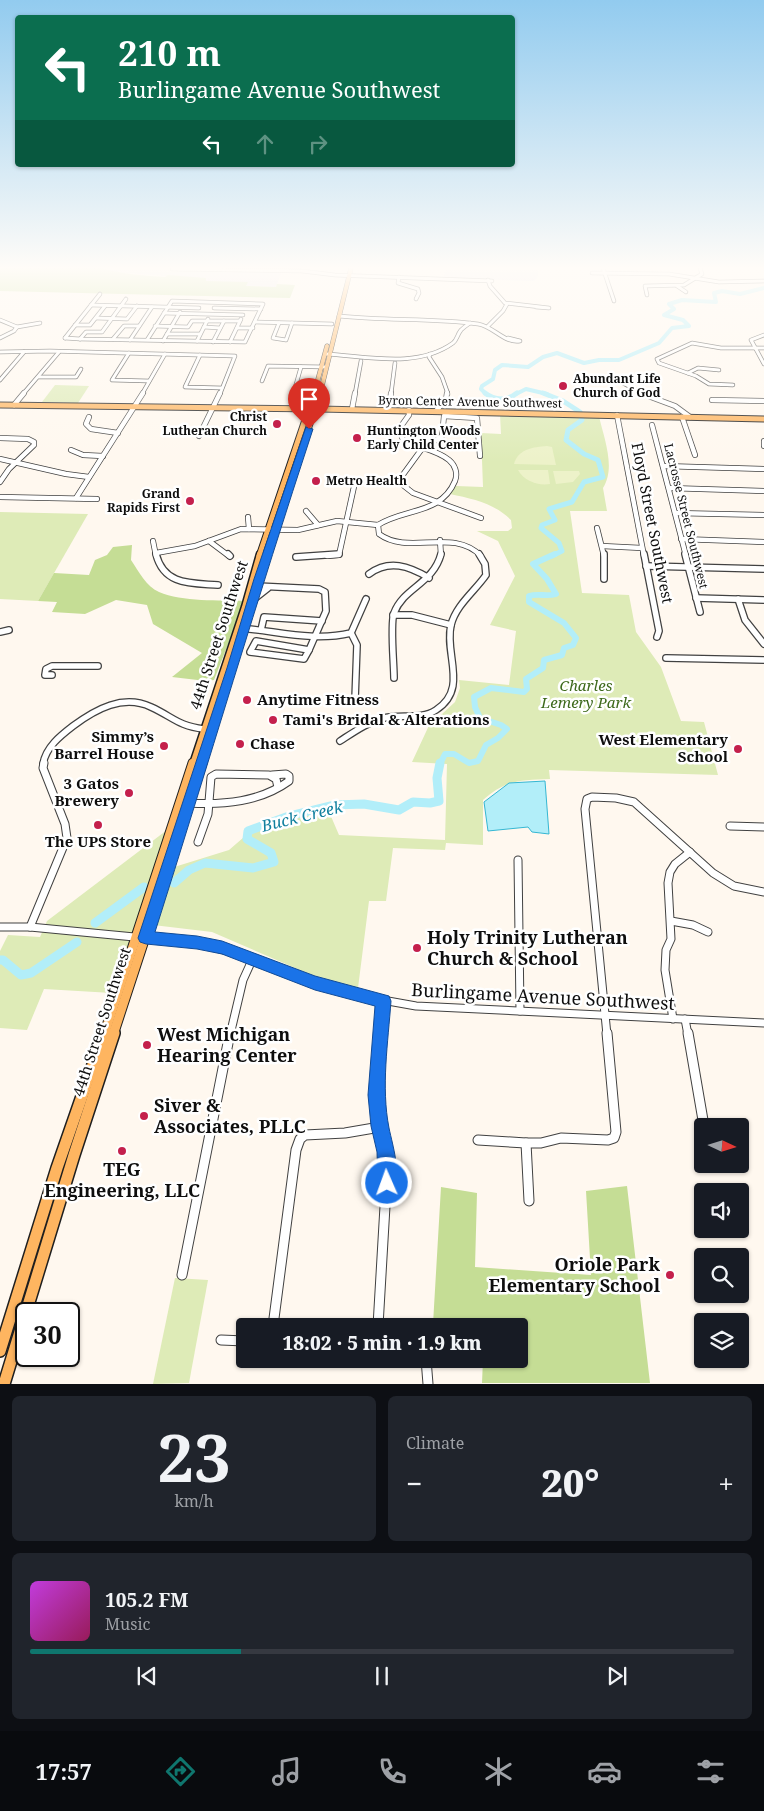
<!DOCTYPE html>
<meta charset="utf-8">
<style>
:root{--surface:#171b24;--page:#20242c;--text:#f1f3f6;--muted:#9ea1a6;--line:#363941;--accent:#0f766e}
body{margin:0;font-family:"Noto Serif",serif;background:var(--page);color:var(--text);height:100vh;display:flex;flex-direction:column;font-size:19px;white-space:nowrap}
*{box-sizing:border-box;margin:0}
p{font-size:16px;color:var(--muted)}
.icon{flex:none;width:28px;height:28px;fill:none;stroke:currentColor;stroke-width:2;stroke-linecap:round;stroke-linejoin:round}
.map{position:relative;height:1384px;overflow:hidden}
.side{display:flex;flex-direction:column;gap:12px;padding:12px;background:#0d0f14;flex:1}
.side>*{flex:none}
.hud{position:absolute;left:15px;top:15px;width:500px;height:152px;border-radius:5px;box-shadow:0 1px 4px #0004;background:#0b6e4f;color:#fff;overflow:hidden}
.needle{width:32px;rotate:94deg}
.buttons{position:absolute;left:694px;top:1118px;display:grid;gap:10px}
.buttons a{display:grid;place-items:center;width:55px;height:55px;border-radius:5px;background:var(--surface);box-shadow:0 1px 4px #0004;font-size:25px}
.speed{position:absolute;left:15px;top:1302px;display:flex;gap:10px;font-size:25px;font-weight:700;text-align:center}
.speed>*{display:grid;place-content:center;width:65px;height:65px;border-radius:50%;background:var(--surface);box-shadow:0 1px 4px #0004;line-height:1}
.speed .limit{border:2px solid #111;border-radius:8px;background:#fff;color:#111}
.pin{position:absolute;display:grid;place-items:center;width:42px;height:42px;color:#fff;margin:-51px -21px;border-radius:50% 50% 50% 0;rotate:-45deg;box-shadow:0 0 5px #0007}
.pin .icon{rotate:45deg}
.me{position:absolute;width:55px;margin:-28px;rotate:358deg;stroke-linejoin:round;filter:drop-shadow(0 0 4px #0008)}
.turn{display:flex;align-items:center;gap:18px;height:105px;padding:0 20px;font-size:22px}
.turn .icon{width:65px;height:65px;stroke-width:2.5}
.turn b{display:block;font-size:35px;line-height:42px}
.lanes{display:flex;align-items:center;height:48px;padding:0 20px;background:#0003;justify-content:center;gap:25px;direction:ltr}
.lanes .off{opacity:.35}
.big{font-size:38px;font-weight:800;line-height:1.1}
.side .tile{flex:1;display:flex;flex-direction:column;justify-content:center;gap:8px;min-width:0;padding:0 18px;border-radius:8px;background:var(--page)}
.side .dial{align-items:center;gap:0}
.dial b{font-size:65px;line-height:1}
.song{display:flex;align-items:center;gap:15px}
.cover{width:60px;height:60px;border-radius:8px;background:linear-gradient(135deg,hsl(290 70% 55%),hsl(330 70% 35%))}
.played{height:5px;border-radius:2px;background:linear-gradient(90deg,var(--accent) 30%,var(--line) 30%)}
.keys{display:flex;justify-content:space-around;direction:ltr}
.heat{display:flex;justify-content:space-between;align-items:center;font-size:28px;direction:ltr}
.side .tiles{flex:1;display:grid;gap:12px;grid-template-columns:1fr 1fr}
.tile:last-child{grid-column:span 2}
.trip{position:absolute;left:236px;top:1318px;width:292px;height:50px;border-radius:5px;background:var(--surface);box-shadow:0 1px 4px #0004;font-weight:800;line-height:50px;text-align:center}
.dock{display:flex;height:80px;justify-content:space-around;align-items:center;background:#090b0e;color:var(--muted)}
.dock .icon{width:35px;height:35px}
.dock .selected{color:var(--accent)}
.dock b{font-size:22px;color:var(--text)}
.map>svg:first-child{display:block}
.industrial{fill:#e9e2ed}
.green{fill:#deebb7}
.forest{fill:#c5dd95}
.pitch{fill:#edf2c9}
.water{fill:#b2eef9;stroke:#35b7d3}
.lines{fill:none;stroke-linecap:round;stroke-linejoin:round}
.river-far3{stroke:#b2eef9;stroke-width:4}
.river-far2{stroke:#b2eef9;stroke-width:5}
.river-far1{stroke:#b2eef9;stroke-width:6}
.river{stroke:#b2eef9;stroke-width:9}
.minor-far4-casing{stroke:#414141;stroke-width:4.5}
.minor-far3-casing{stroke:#414141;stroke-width:6}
.minor-far2-casing{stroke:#414141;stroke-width:8}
.minor-far1-casing{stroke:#414141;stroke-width:9}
.minor-casing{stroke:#414141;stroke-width:11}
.major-far4-casing{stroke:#1f1f1f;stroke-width:5}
.major-far3-casing{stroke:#1f1f1f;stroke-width:7}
.major-far2-casing{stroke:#1f1f1f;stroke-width:9}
.major-far1-casing{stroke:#1f1f1f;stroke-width:11}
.major-casing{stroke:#1f1f1f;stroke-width:14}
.minor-far4{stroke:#fff;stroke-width:3}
.minor-far3{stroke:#fff;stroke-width:4.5}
.minor-far2{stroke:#fff;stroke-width:5.5}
.minor-far1{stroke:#fff;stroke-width:7}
.minor{stroke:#fff;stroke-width:9}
.major-far4{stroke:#feb560;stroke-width:4}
.major-far3{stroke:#feb560;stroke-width:5}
.major-far2{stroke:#feb560;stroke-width:6}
.major-far1{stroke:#feb560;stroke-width:9}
.major{stroke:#feb560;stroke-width:11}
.route{fill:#1a73e8;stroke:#114b97}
.poi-dot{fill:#c4204c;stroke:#fff;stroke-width:2}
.labels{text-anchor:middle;stroke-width:5;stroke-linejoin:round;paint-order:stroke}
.far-poi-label{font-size:12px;font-weight:bold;fill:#0e0e0e;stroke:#fff;text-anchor:start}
.far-street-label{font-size:12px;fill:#0e0e0e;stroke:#fff}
.street-label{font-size:15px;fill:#0e0e0e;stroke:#fff}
.park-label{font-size:15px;font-style:italic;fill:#3d691b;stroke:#fff}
.poi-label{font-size:15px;font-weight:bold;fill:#0e0e0e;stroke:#fff;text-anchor:start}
.water-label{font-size:16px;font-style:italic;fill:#12809f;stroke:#fff}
.near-poi-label{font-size:18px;font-weight:bold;fill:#0e0e0e;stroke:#fff;text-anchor:start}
.near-street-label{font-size:18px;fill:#0e0e0e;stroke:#fff}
</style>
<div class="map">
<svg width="764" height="1384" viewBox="0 0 764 1384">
<rect width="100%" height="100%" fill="#fff8ef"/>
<g class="industrial">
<path d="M101 268H260L282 270 276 287 245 286 247 283 205 281 206 279 114 272Z"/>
<path d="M445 268H538V276L534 281 444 278Z"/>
</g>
<g class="green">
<path d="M55 385 89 386 78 403 42 402Z"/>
<path d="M500 414 599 416C604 439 616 467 603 488L607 511H570L582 593 629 595 636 632 661 667 681 721 704 722 718 775 549 770 550 779C521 780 505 780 483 800V845L446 843 445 850 393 848 386 901H369L358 988 309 974 212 932 153 925 171 868 229 850 251 831 270 824 327 807 339 835 445 840 447 764 412 762 432 719 442 714 455 702 460 688 459 680 509 685 516 631 490 625 515 576 498 541 477 531H508L512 528 511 520C494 503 473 499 450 494L456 486 483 487 481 433 501 434Z"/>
<path d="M0 512 88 514 38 601 0 599Z"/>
<path d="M167 830 112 993 44 989 27 1030 0 1028V951L8 935 40 937 47 921Z"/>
<path d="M175 1278 208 1280 189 1383 153 1384Z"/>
</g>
<g class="forest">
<path d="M0 268H101C122 274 147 276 165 277L168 275 206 278V281L248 282 246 286 276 287 277 284 295 285 290 298 0 291Z"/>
<path d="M132 545 131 560C139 572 146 586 159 592 182 602 220 600 245 601L214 680 206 681 172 677 202 653 153 624 147 605 116 600 85 614 52 612 57 602 38 601 54 573 89 575 95 560 107 555 113 547Z"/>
<path d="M627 1186 650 1383H482L483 1359H520V1326L433 1324 441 1187 477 1193 475 1267 591 1275 586 1191Z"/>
</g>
<g class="pitch">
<path d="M547 446 552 447 556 465 514 464C518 449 533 447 547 446Z"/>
<path d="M518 470H548L550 484C538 486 524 481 518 470Z"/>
<path d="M553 471H579L580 474 573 482 556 484Z"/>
</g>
<path class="water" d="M545 781 549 834 532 832 528 827 488 831 484 802 509 783Z"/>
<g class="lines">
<g class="river-far3">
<path d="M486 394 481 389 482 386 493 379 495 370 502 365 528 367 543 357 557 353 584 363 599 360H619L659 343 672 328 689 326 683 320 664 315 674 309 669 304 682 300 716 302 714 293 722 291 740 294 764 288"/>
<path d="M516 394 526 389 547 394"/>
</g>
<g class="river-far2">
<path d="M485 393C495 401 507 401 517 393"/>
<path d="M543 393 563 401 580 412"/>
<path d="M552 556 562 551 559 543 541 528 542 525 555 520 549 509 572 502 584 482 603 477 598 460 584 454 566 440 568 430 582 420 581 416"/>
</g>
<path class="river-far1" d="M440 764 445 754H454L469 763 478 761 486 745 498 738 507 729 501 725 480 718 475 707 474 697 491 688 524 692 527 689 526 679 543 668 544 660 562 655 564 648 573 645 576 638 564 623 529 602V596C538 593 547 597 556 594L547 579 533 564 555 554"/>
<g class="river">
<path d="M174 883 189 870 205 863 253 868 274 862 271 853 247 839 248 831 289 816 334 805 364 804 399 810 413 802 430 803 439 801 437 778 440 763"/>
<path d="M95 923 144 887"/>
<path d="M0 960H3L21 975 31 973 77 942"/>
</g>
<g class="minor-far4-casing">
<g id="minor-far4">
<path d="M603 268 614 301"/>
<path d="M172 269 302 271 335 275 492 281"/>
<path d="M592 273 669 274 719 282 764 281"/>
<path d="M399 277 398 283 418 289 419 293 416 299"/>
<path d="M488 280 490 286 505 303 549 308 536 307"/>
<path d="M677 286 686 292"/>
<path d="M647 295 645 286 684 285 702 274 700 268"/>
<path d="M91 305 199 308"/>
<path d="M214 308 261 309"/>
<path d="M164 313 243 315"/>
<path d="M339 316C385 321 432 318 478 324 493 326 505 344 520 341L508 338"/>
<path d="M96 318 127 319 137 306"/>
<path d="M0 320 17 327 14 331 0 338"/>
<path d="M255 322 332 324"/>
<path d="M279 323 273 338 286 340 292 323"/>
<path d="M75 325H90L105 306"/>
<path d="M155 326 188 327 192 321H239"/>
<path d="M488 326 503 311 507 304"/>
<path d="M17 327 40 323"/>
<path d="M204 327 220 328"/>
<path d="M237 328H253"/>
<path d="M167 334H200"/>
<path d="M764 335 751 340 764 364"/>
<path d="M65 338 80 339 245 342 263 304 172 301 147 340"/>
<path d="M65 338 100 294"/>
<path d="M80 339 86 332H102L126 299"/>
<path d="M113 339 124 326H139"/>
<path d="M130 340 152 307"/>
<path d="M163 341 180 312"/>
<path d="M197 341 208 319"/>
<path d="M213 342 224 321"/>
<path d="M230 342 241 319"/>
<path d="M0 352 50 351 235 356 220 394"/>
<path d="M129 353 112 380 149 381"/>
<path d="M326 354C366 356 417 369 453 343 457 340 457 335 461 330 463 328 467 325 470 323"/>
<path d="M430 354 429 357 442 377 448 394"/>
<path d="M200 355 185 387 222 388"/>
<path d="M688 373 698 368 719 370"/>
<path d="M39 377H76L81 369"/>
<path d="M0 380 24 352"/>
<path d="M262 381 268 366 326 367"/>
<path d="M623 383 643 394"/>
<path d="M733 385 709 384 696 376 659 363 657 359 692 343 721 348H764"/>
<path d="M295 388 301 367"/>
<path d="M23 394 59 352"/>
<path d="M142 394 165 354"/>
<path d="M355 394 361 361"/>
<path d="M391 394 395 363"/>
</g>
</g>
<g class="minor-far3-casing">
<g id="minor-far3">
<path d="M640 393 675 406 690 417"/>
<path d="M712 400 764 401"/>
<path d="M14 405 24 393"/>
<path d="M352 409 355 393"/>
<path d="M389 410 391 393"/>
<path d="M409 410V415L399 429 403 440C417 448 436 449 449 460 455 465 458 473 455 481 441 515 404 508 378 525L379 534C409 556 453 527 481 556"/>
<path d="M436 411 446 399 447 393"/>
<path d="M617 415 644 556"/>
<path d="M89 417 86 424 91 429 118 433"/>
<path d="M682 417 695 455"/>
<path d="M652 425 686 556"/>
<path d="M199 436 220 393"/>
<path d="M0 438 28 439 34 442V445L9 469 0 482"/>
<path d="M764 441V446"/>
<path d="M71 450 83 455 103 456"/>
<path d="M480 456 477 418 444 416 442 436 421 450 402 476 404 486 413 493 481 518"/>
<path d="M0 459 66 474 89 477"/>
<path d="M663 466 764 469"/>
<path d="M669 488 764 491"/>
<path d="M0 497 97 499"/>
<path d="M76 498 143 393"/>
<path d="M306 511 318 525"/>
<path d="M675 513 764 515"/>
<path d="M248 517 249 529"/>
<path d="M597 528 604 556"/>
<path d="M681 539 764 542"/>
<path d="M440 540 441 556"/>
<path d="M153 541 156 556"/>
<path d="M209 541 229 556"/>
<path d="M602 546 642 548"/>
<path d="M156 553 195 546 241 529 298 530 337 521 378 525"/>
<path d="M327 556 339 555 355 482"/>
</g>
</g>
<g class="minor-far2-casing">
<g id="minor-far2">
<path d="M156 554C164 586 192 583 218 585"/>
<path d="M228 554 230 556"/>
<path d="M604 554V579"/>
<path d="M644 554 659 631 657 637"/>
<path d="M685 554 700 612"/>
<path d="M296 557 339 554"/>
<path d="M646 566 764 569"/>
<path d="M369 574C389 559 409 566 429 578"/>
<path d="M257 586 319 589 325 592 326 611 309 650"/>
<path d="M696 598 764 600"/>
<path d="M254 599 268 588"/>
<path d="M738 599 745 620 764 644"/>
<path d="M393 615H412L451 625"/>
<path d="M240 628C278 631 313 642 351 633L366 599"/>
<path d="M261 630 264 617 322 621"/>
<path d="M0 632 9 630"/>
<path d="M351 633 357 645 355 700"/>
<path d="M256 641 309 650 304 659 250 652Z"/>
<path d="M666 658 764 660"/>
<path d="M52 675H45L46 669 52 666H98"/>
<path d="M394 678C394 664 390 624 394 613 404 587 433 584 441 554"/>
<path d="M340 741C354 732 368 722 384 718 401 714 421 720 436 710 469 689 444 654 451 625 456 605 475 591 486 575L485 564 479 554"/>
<path d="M43 764C46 747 60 736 73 726 96 709 123 694 151 707 173 717 178 726 204 729"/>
</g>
</g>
<g class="minor-far1-casing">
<g id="minor-far1">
<path d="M189 803C224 805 260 802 289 781V776L286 774 272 775"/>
<path d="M730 826 764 827"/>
<path d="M198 842 208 814 211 777 216 774 269 775 276 779 278 787"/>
<path d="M518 860 520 1011"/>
<path d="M671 921 693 925 708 932"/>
<path d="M0 927H30L197 943 253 958 315 983 360 996 416 1006 764 1023"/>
<path d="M30 927 67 838 65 824 43 768 44 763"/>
<path d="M673 1019 665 970 666 950 671 939 668 883 670 872 675 864 690 852"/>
<path d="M685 1019 688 1035"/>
<path d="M230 1035 243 980 253 958"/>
<path d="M381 1035 383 1001"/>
<path d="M607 1035 585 809 587 799 592 797 616 798 634 802 713 873 734 886 764 892"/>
</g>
</g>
<g class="minor-casing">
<g id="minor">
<path d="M688 1033 704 1126"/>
<path d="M478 1140 526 1143H541L561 1138 608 1140 614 1138 616 1132 607 1033"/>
<path d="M526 1143 529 1201"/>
<path d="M182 1275 230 1033"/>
<path d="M273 1326 296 1150 300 1139 305 1135 345 1133 380 1127"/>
<path d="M378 1326 387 1172 377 1095 381 1033"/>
<path d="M221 1340 245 1341"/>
<path d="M426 1359 428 1384"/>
</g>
</g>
<g class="major-far4-casing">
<g id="major-far4">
<path d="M314 394 327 346"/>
<path d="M320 394 351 268"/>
</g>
</g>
<g class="major-far3-casing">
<g id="major-far3">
<path d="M0 405 320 409 764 419"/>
<path d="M259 556 314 393"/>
<path d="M267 556 320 393"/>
</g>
</g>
<g class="major-far2-casing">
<g id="major-far2">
<path d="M193 764 245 607 260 554"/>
<path d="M202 764 267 554"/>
</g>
</g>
<g class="major-far1-casing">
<g id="major-far1">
<path d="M104 1035 193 763"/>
<path d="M113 1035 202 763"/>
</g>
</g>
<g class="major-casing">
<g id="major">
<path d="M0 1351 57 1168 104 1033"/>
<path d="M4 1384 74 1155 114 1033"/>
</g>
</g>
<use href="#minor-far4" class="minor-far4"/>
<use href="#minor-far3" class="minor-far3"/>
<use href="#minor-far2" class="minor-far2"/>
<use href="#minor-far1" class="minor-far1"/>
<use href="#minor" class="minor"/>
<use href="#major-far4" class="major-far4"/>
<use href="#major-far3" class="major-far3"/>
<use href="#major-far2" class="major-far2"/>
<use href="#major-far1" class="major-far1"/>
<use href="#major" class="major"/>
</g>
<linearGradient id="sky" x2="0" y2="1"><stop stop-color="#92cbef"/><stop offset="0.58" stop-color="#fffcf8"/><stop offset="1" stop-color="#fffcf8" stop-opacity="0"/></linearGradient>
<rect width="764" height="462" fill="url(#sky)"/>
<path class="route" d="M306 427 313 429C258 596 208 765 155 932L197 936 222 941 315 976 389 996 391 1001C388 1043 381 1087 389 1128 393 1147 401 1171 393 1189L387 1192 381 1189 378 1183 377 1152 371 1126 368 1095 375 1006 315 990 222 954 197 949 146 944 140 942 138 938 227 668 254 579Z"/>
<g class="poi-dot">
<circle cx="563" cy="386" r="5"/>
<circle cx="277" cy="424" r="5"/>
<circle cx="357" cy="438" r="5"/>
<circle cx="316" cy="481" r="5"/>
<circle cx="190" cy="501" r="5"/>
<circle cx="247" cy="700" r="5"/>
<circle cx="273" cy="720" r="5"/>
<circle cx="240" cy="744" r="5"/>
<circle cx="164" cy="746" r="5"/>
<circle cx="738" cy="749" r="5"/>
<circle cx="129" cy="793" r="5"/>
<circle cx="98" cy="825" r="5"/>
<circle cx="417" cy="948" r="5"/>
<circle cx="147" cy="1045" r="5"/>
<circle cx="144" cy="1116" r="5"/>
<circle cx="122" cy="1151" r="5"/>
<circle cx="670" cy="1275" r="5"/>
</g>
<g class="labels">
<g class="far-poi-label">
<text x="573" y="383">Abundant Life<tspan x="573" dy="14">Church of God</tspan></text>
<text x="267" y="421" text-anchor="end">Christ<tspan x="267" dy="14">Lutheran Church</tspan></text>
<text x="367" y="435">Huntington Woods<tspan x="367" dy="14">Early Child Center</tspan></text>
<text x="326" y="485">Metro Health</text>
<text x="180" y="498" text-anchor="end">Grand<tspan x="180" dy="14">Rapids First</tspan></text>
</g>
<g class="far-street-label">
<text transform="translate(470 402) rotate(1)" y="4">Byron Center Avenue Southwest</text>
<text transform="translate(686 516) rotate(76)" y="4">Lacrosse Street Southwest</text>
</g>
<g class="street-label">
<text transform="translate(652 523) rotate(79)" y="5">Floyd Street Southwest</text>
<text transform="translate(219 635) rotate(-72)" y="5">44th Street Southwest</text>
<text transform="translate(102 1022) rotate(-72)" y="5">44th Street Southwest</text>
</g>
<g class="park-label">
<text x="586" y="691">Charles<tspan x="586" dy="17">Lemery Park</tspan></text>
</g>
<g class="poi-label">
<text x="257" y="705">Anytime Fitness</text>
<text x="283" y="725">Tami's Bridal &amp; Alterations</text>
<text x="154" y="742" text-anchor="end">Simmy’s<tspan x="154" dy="17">Barrel House</tspan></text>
<text x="728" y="745" text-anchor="end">West Elementary<tspan x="728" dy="17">School</tspan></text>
<text x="250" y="749">Chase</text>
<text x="119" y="789" text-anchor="end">3 Gatos<tspan x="119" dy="17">Brewery</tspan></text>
<text x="98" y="847" text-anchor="middle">The UPS Store</text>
</g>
<g class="water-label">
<text transform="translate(302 816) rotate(-14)" y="6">Buck Creek</text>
</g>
<g class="near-poi-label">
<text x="427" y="944">Holy Trinity Lutheran<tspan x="427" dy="21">Church &amp; School</tspan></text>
<text x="157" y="1041">West Michigan<tspan x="157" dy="21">Hearing Center</tspan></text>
<text x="154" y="1112">Siver &amp;<tspan x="154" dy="21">Associates, PLLC</tspan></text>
<text x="122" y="1176" text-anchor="middle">TEG<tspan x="122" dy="21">Engineering, LLC</tspan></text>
<text x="660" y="1271" text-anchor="end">Oriole Park<tspan x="660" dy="21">Elementary School</tspan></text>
</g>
<g class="near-street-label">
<text transform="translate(543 997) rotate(3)" y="6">Burlingame Avenue Southwest</text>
</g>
</g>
</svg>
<div class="buttons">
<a><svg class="needle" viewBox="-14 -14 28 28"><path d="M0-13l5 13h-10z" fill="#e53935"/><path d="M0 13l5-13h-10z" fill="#9ea1a6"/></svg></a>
<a><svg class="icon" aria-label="sound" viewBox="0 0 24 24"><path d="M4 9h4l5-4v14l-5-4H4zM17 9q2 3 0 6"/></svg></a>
<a><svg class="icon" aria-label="search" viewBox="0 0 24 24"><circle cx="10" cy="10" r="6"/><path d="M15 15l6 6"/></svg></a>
<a><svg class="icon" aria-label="layers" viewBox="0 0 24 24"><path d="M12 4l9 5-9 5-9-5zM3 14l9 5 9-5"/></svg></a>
</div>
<div class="speed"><div class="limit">30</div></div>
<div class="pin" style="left:309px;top:429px;background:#d93025"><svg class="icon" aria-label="arrive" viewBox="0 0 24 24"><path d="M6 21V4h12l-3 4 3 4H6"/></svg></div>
<svg class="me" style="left:387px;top:1183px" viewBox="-20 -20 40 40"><circle r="17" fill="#1a73e8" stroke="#fff" stroke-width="3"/><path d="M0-11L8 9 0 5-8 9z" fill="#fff"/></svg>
<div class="trip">18:02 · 5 min · 1.9 km</div>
<div class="hud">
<div class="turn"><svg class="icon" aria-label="left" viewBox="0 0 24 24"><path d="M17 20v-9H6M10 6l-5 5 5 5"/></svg><div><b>210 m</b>Burlingame Avenue Southwest</div></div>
<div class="lanes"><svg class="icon" aria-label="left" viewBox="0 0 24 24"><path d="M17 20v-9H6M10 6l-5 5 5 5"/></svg><svg class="icon off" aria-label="ahead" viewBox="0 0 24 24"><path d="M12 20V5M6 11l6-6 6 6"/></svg><svg class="icon off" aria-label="right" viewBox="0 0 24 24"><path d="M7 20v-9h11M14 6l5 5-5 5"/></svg></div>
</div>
</div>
<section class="side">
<div class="tiles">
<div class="tile dial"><b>23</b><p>km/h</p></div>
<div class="tile"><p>Climate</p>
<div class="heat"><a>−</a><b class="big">20°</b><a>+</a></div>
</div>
<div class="tile">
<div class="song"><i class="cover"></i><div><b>105.2 FM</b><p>Music</p></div></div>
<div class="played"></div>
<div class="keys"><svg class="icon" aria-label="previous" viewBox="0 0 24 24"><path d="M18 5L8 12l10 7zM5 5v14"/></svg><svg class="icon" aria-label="pause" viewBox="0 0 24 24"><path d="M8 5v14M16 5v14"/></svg><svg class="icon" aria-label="next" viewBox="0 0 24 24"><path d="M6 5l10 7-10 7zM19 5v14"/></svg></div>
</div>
</div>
</section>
<nav class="dock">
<b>17:57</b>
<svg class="icon selected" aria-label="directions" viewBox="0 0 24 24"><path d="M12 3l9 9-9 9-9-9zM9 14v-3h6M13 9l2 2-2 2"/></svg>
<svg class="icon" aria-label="music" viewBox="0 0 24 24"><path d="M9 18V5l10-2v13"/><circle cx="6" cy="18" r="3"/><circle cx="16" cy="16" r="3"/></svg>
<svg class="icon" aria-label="phone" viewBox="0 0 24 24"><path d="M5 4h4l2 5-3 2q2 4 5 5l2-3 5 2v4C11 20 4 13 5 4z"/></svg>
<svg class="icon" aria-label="climate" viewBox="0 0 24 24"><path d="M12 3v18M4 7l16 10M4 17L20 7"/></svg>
<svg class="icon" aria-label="car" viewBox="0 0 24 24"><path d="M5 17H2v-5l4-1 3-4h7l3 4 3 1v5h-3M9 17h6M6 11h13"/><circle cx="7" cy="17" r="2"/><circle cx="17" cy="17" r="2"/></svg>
<svg class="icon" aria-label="filters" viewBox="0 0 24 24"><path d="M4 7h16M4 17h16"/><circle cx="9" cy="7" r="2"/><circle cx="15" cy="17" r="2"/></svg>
</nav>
